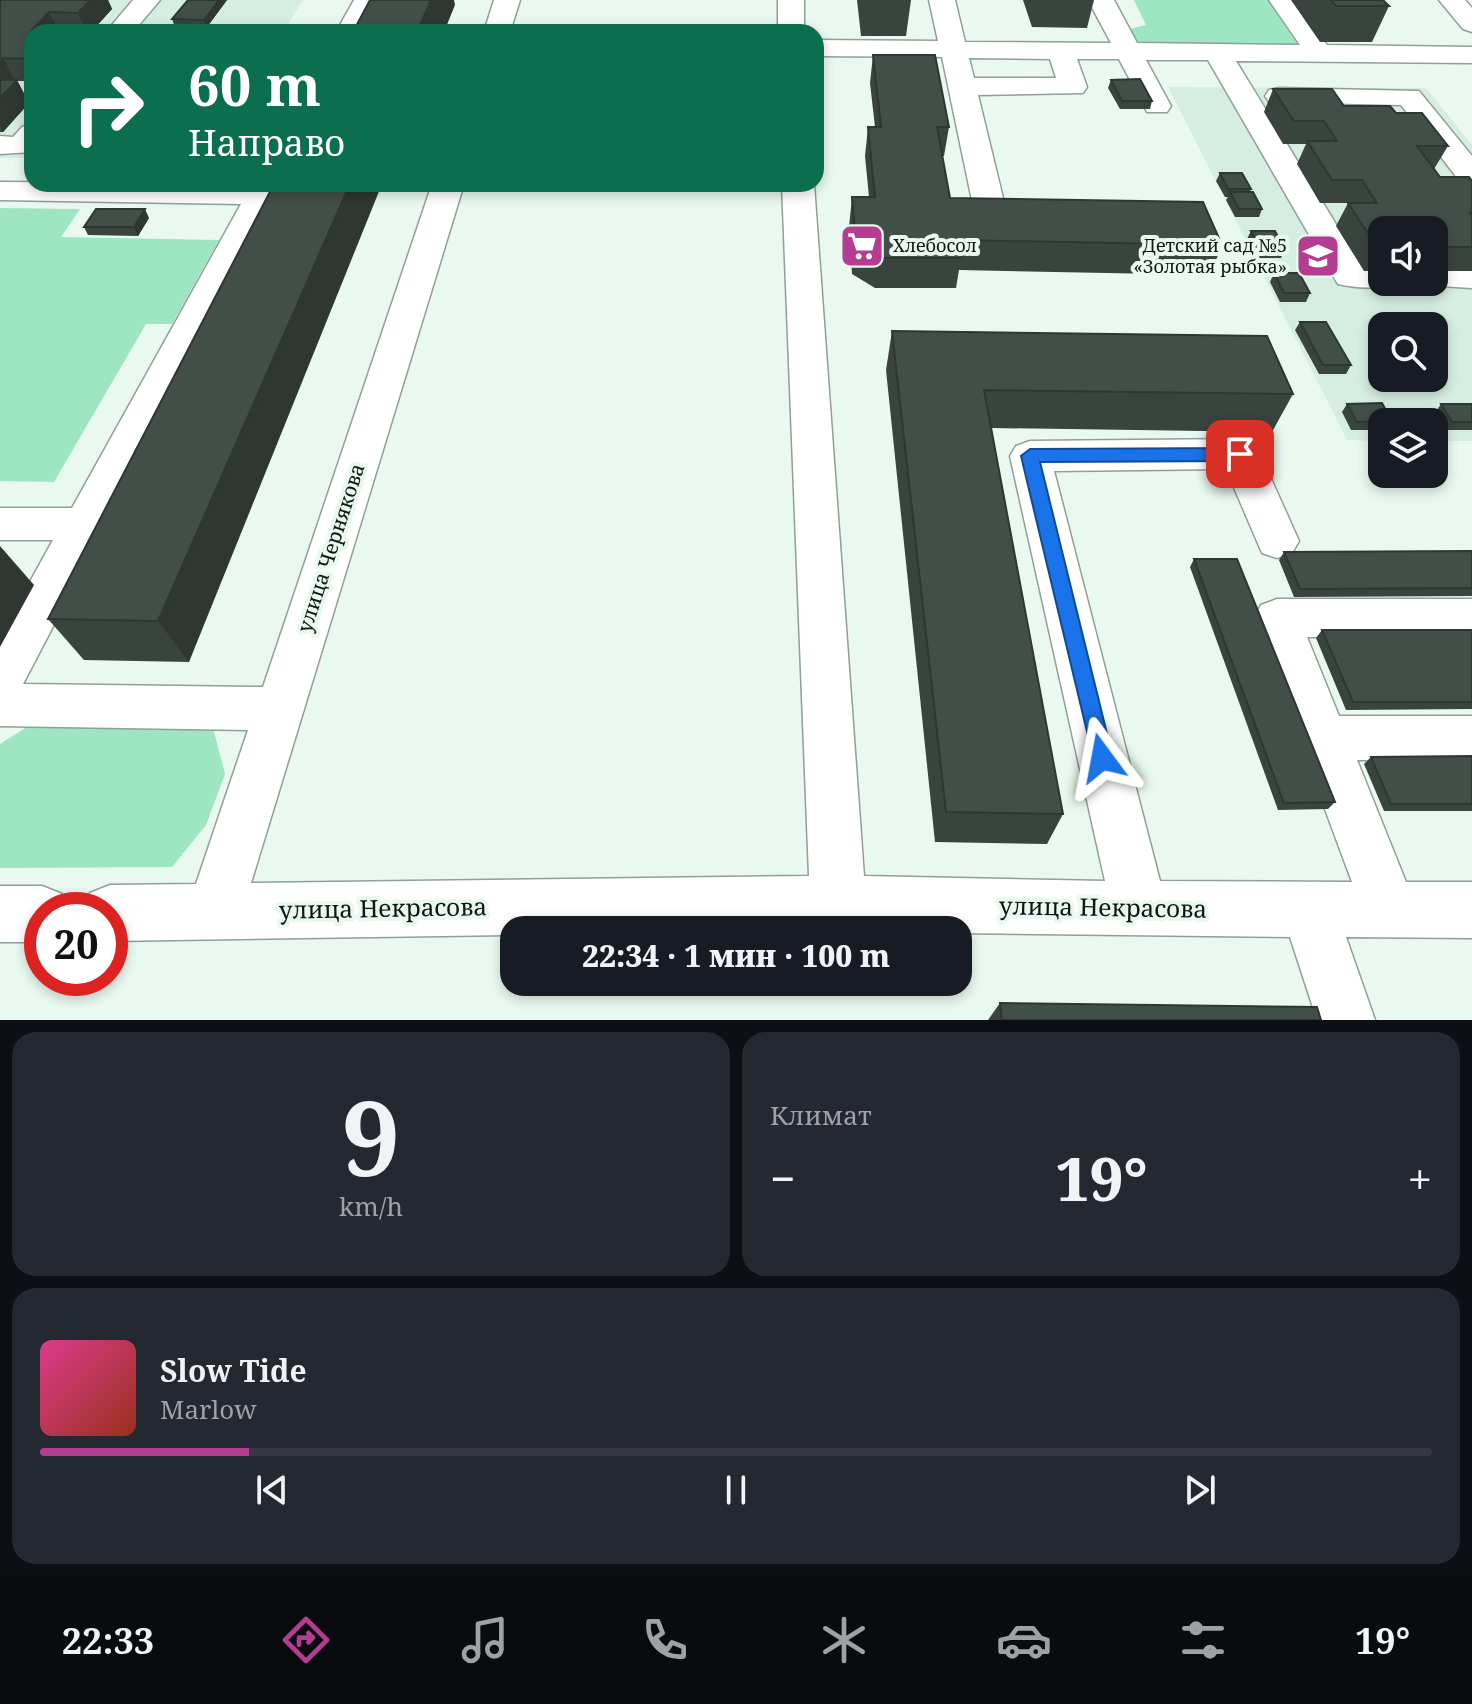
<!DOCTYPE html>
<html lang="ru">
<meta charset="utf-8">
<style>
:root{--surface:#171b24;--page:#242831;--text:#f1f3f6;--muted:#9ea1a6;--line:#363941;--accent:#b43d92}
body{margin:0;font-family:"Noto Serif",serif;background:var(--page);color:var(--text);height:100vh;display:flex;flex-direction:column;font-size:30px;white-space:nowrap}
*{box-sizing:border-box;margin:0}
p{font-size:26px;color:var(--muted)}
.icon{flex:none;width:44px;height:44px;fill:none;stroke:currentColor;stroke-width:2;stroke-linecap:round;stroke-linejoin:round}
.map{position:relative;height:1020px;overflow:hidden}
.panel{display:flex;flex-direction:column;gap:12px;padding:12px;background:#0d0f14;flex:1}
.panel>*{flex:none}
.guide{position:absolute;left:24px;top:24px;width:800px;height:168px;border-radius:24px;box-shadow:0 4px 12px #0003;background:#0b6e4f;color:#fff;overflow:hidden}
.fabs{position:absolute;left:1368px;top:216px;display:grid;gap:16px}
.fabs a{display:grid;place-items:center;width:80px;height:80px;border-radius:16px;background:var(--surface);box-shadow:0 4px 12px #0003;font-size:40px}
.speed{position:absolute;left:24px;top:892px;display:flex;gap:16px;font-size:40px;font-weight:700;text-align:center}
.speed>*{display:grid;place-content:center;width:104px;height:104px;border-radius:50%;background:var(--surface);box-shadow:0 4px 12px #0003;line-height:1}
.speed .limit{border:12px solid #d22;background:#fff;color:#111}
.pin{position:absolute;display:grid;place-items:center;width:68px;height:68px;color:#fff;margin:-34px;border-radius:16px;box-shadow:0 4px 12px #0006}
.me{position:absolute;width:88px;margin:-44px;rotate:347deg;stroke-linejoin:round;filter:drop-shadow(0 0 6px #0008)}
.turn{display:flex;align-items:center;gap:28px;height:168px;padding:0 32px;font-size:36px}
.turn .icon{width:104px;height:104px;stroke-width:2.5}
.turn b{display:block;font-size:56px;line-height:68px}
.big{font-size:60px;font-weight:800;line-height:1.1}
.panel .widget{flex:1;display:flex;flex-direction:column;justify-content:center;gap:12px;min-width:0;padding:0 28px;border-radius:24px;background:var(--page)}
.panel .dial{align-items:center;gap:0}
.dial b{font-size:104px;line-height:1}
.song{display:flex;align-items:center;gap:24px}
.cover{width:96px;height:96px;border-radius:12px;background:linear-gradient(135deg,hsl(330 70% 55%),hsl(10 70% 35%))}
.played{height:8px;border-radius:4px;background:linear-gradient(90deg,var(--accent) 15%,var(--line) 15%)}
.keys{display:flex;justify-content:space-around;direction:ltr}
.heat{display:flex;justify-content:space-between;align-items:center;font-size:44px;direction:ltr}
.panel .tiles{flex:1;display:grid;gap:12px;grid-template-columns:1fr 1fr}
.widget:last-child{grid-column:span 2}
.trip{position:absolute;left:500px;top:916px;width:472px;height:80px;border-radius:24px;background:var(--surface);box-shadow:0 4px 12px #0003;font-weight:800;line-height:80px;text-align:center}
.tab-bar{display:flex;height:128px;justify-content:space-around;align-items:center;background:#090b0e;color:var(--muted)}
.tab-bar .icon{width:56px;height:56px}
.tab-bar .selected{color:var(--accent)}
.tab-bar b{font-size:36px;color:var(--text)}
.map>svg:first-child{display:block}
.built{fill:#d6eee1;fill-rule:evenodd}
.green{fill:#9ee5c1}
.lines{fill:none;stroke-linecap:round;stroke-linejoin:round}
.minor-casing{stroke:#909f97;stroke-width:3}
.minor{fill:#fff;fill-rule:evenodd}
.wall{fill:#39443e}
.shaded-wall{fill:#2e3732}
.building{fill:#424f48;stroke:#2e3732;stroke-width:2}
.route{fill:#1a73e8;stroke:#114b97;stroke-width:2}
.labels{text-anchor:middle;stroke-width:8;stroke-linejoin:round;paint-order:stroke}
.far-poi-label{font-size:18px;fill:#101613;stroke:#e9f9f0;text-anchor:start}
.street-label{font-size:20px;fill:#101613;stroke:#e9f9f0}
.near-street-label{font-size:24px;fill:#101613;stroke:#e9f9f0}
</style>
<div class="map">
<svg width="1472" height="1020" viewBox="0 0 1472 1020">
<rect width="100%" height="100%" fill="#e9f9f0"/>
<g class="built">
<path d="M0 0H303L283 32H32V158H0Z"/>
<path d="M1168 87 1426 88 1472 145V441H1434V422H1382V441L1347 440ZM1382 230H1434V282H1382ZM1382 326H1434V378H1382Z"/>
</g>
<g class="green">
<path d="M1134 0H1268L1300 48 1145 47 1133 42 1126 30 1146 25Z"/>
<path d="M0 208 80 209 61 237 219 240 172 324H146L54 482 0 481Z"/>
<path d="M30 725 213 728 225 774 206 825 172 867 0 868V744Z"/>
</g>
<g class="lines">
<g class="minor-casing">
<g id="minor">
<path d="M133 0H160L133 32H106Z"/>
<path d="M354 0H380L362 32H336Z"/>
<path d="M494 0H520L510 32H484Z"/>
<rect x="778" y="0" width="26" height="32"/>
<path d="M929 0H955L965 42 1111 43 1088 0H1114L1137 43 1300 45 1269 0H1295L1327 45 1472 47V63L1236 61 1361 265H1382V282H1395C1379 290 1356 288 1338 284L1333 276 1208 60H1146L1171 106 1167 112H1147L1119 59H1077L1087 87 1083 93 978 95 1005 206 1041 209 1046 216 1041 223 1030 226 980 222 975 215 942 57 816 56V40L938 41ZM969 58 1050 59 1056 78H974Z"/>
<path d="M1439 0H1465L1472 8V32L1463 29Z"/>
<path d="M1279 88 1419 91 1472 156V185L1461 183 1401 105 1269 102 1265 96 1269 90Z"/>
<path d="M32 124V152L0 154V136L13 137 22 127Z"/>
<path d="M0 182 284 184 23 684 263 687 432 184H464L251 883 809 876 782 184H814L864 876 1105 881 1010 456 1016 446 1030 441 1240 439 1254 444 1260 454 1299 541 1292 553 1277 558 1262 553 1226 469 1054 471 1160 881 1352 882 1254 618 1261 605 1277 599H1472V637H1307L1339 716H1472V760H1357L1406 882H1472V938L1346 937 1375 1020H1317L1290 937 958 933V930H514V935L110 941V910H84L90 893 110 885 196 884 248 730 0 726V636L53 540H0V508H72L241 204 0 200Z"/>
<path d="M1434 266H1472V288L1422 285 1420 282H1434Z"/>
<path d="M0 886H42L62 894 68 910H42V942H0Z"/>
</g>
</g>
<use href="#minor" class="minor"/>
</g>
<g class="wall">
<path d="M0 0H108L112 9 91 32H32V81H17L29 103 3 132H0Z"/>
<path d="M188 0H227L207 27H175L172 19Z"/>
<path d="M857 0H911L906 36H861Z"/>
<path d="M1023 0H1094L1087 28 1032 27Z"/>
<path d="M1291 0H1383L1389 6 1372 42H1320Z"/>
<path d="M873 55 949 127 944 156H942L950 198 1222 245 1210 275 959 270 956 288H875L852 274 849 227 852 197H869L865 156 868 127H875L870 83Z"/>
<path d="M1111 80 1152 101 1150 109H1120L1108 88Z"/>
<path d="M1273 89 1344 106 1396 113 1448 146 1434 169 1440 177 1472 181V271H1434V230H1382V271H1364L1336 226 1348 203H1320L1297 164 1306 144H1283L1264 112Z"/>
<path d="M1220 173 1251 189 1250 192 1262 209 1259 217H1235L1226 200 1228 197H1225L1216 181Z"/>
<path d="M274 184 189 662 84 660 48 619Z"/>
<path d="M149 218 138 236 88 235 84 227Z"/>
<path d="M1251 231 1285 249 1281 258H1257L1247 239Z"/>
<path d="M1274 273 1310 293 1306 302H1280L1270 282Z"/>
<path d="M1300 322 1351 365 1346 374H1319L1295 330Z"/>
<path d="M892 331 1293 394 1272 432 991 428 1063 814 1047 844 935 842 886 370Z"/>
<path d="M1434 347 1440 356 1434 364Z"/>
<path d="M1347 404 1392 421 1382 422V430H1351L1342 412Z"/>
<path d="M1441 404H1472V430H1446L1435 413Z"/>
<path d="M1472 551V596L1294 597 1279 560 1284 552Z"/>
<path d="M1194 559 1335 802 1328 809 1278 810 1190 567Z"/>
<path d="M1322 630H1472V709L1346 710 1316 638Z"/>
<path d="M1472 756V811H1384L1364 764 1371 757Z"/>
<path d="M1000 1003 1321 1020H988Z"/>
</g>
<g class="shaded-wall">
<path d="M91 0H108L112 9 91 32H87L78 13Z"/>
<path d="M219 0H227L207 27 204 20Z"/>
<path d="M431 0H454L455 5 444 32H417Z"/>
<path d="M49 12 59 32 32 30Z"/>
<path d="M3 58 15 81 0 97V61Z"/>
<path d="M17 80 29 103 3 132 0 126V98Z"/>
<path d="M350 184H382L189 662 158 621Z"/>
<path d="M145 209 149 218 138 236 134 227Z"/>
<path d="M0 546 34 585 0 647Z"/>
</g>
<g class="building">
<path d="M0 0H91L78 13 49 12 32 30H61L59 32H32V59L3 58 0 61Z"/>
<path d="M188 0H219L204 20 172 19Z"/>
<path d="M370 0H431L417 32H353Z"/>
<path d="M1331 0H1383L1389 6H1336Z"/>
<path d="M873 55H935L949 127H937L950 198 1203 202 1222 245 958 240 962 258H879L856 244 852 197H875L868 127H881Z"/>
<path d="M1140 79 1152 101H1122L1111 80Z"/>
<path d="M0 80H17L0 98Z"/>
<path d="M1273 89H1332L1344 106H1390L1396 113H1422L1448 146H1417L1440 177H1469L1472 181V213H1470L1472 216V247H1434V230H1382V247H1377L1348 203H1377L1362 180H1332L1307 141H1337L1324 121H1294Z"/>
<path d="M1220 173H1242L1251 189H1228Z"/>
<path d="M274 184H350L158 621 48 619Z"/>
<path d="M1230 192H1253L1262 209H1239Z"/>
<path d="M96 209H145L134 227H84Z"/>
<path d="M1251 231H1275L1285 249H1261Z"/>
<path d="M1274 273H1299L1310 293H1284Z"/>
<path d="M1300 322H1326L1351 365H1323Z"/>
<path d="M892 331 1267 336 1293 394 984 390 1063 814 946 812Z"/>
<path d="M1434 347 1440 356H1434Z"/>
<path d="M1382 403 1392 421 1357 422 1347 404Z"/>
<path d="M1441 404H1472V422H1452Z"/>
<path d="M1472 551V588L1300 589 1284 552Z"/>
<path d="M1194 559H1237L1335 802 1284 803Z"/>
<path d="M1322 630H1472V702H1353Z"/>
<path d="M1472 756V804H1391L1371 757Z"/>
<path d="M1000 1003 1317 1007 1321 1020H1002Z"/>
</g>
<path class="route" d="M1240 448 1248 454 1240 461 1040 462 1113 758 1110 765 1102 768 1095 765 1021 456 1030 449Z"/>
<defs>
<g id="supermarket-square" transform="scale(2.3)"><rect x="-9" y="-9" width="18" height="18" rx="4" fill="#b43d92" stroke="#e9f9f0"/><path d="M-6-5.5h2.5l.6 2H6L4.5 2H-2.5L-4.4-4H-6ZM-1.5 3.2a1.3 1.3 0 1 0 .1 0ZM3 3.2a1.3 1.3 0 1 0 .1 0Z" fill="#fff"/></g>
<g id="school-square" transform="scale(2.3)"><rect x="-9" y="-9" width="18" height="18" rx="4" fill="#b43d92" stroke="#e9f9f0"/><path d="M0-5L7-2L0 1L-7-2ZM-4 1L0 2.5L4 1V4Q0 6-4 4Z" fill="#fff"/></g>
</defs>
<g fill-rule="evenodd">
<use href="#supermarket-square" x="862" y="246"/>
<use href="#school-square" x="1318" y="256"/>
</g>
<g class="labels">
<g class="far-poi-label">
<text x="893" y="252">Хлебосол</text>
<text x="1287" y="252" text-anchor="end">Детский сад №5<tspan x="1287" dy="21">«Золотая рыбка»</tspan></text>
</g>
<g class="street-label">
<text transform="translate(331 548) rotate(-72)" y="7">улица Чернякова</text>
</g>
<g class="near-street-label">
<text transform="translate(1103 908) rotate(1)" y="8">улица Некрасова</text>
<text transform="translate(383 909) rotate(-1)" y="8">улица Некрасова</text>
</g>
</g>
</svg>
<div class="fabs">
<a><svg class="icon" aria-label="sound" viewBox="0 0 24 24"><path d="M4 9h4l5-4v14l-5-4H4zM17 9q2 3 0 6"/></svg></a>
<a><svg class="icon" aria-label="search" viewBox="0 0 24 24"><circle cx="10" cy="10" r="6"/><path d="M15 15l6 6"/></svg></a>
<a><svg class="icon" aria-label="layers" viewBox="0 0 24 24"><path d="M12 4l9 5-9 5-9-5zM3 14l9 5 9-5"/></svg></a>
</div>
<div class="speed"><div class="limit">20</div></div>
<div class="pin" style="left:1240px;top:454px;background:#d93025"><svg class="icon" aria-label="arrive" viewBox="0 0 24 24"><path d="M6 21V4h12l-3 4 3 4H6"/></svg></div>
<svg class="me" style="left:1102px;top:758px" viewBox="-20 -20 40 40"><path d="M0-17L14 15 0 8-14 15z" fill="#1a73e8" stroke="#fff" stroke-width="4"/></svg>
<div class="trip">22:34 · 1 мин · 100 m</div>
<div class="guide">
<div class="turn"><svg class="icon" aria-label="right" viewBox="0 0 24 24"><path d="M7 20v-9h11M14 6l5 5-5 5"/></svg><div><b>60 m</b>Направо</div></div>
</div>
</div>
<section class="panel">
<div class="tiles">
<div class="widget dial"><b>9</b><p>km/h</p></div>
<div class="widget"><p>Климат</p>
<div class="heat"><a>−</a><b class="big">19°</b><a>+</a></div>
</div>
<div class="widget">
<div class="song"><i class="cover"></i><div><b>Slow Tide</b><p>Marlow</p></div></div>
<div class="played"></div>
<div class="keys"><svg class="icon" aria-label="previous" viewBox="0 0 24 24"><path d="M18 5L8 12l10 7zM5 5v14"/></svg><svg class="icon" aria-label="pause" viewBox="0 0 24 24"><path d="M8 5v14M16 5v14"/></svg><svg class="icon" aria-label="next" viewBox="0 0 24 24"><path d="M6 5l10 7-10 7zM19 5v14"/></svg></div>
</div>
</div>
</section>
<nav class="tab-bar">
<b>22:33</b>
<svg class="icon selected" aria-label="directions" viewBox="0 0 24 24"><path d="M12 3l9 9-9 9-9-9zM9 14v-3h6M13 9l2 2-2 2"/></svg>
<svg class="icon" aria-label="music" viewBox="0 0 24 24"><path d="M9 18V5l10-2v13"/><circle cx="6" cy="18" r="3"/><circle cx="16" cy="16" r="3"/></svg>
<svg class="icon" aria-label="phone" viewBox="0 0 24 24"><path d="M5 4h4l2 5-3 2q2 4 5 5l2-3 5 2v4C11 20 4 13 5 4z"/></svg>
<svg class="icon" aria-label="climate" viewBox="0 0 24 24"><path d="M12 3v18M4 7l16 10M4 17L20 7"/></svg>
<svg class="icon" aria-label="car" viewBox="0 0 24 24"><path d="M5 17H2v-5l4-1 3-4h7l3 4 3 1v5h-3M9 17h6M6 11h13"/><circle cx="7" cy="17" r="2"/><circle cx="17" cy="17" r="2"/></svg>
<svg class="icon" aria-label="filters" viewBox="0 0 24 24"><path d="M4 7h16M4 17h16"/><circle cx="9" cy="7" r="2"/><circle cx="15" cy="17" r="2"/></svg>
<b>19°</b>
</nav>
